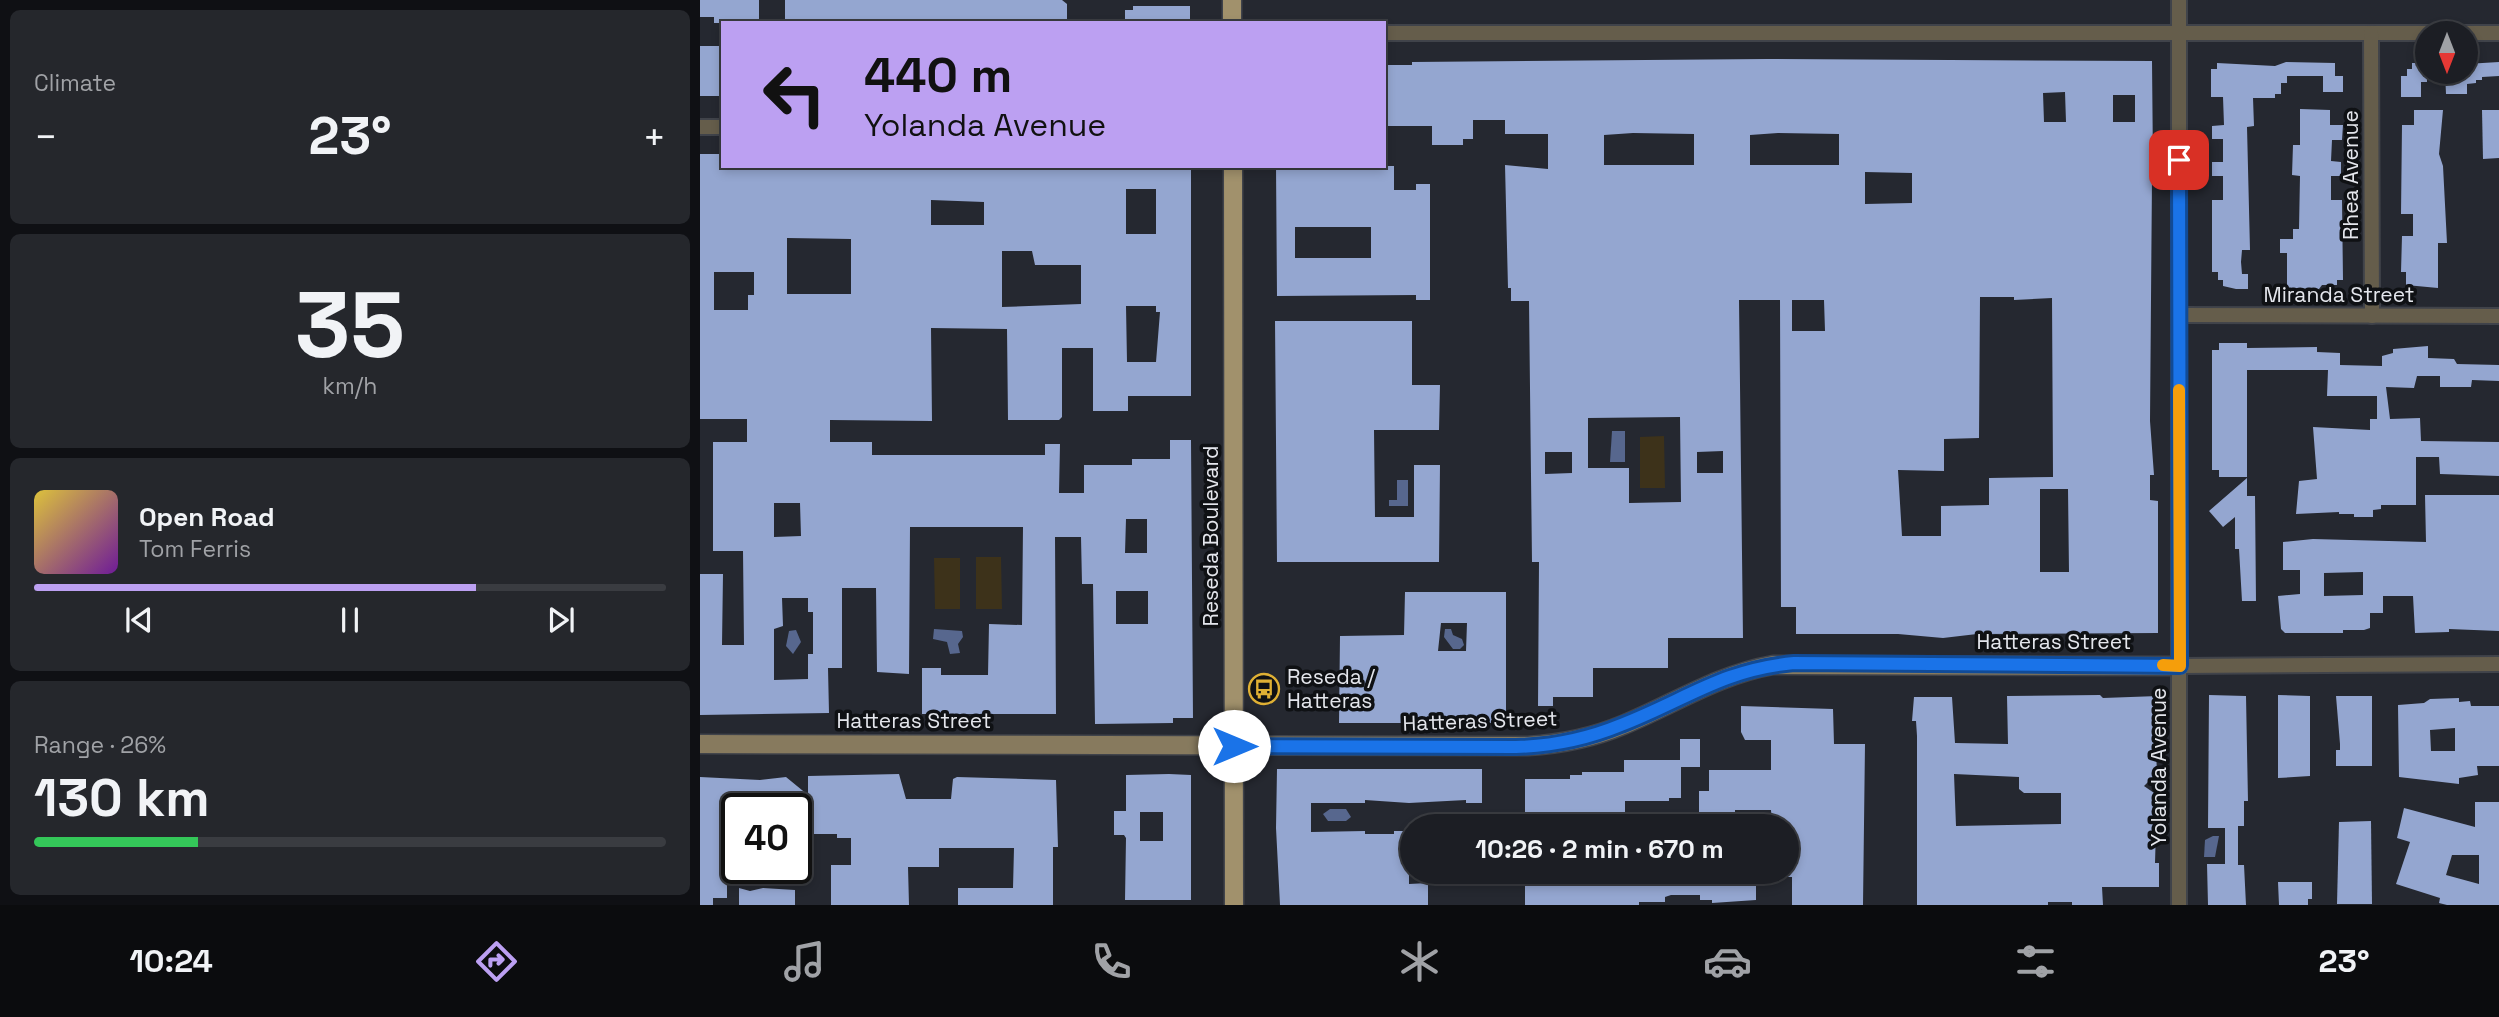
<!DOCTYPE html>
<meta charset="utf-8">
<style>
:root{--surface:#1c1e24;--page:#25272c;--text:#f1f3f6;--muted:#a0a2a6;--line:#3a3c41;--accent:#bca0f2}
body{margin:0;font-family:"Space Grotesk",sans-serif;background:var(--page);color:var(--text);height:100vh;display:flex;flex-direction:column;font-size:26px;white-space:nowrap}
*{box-sizing:border-box;margin:0}
p{font-size:23px;color:var(--muted)}
.icon{flex:none;width:38px;height:38px;fill:none;stroke:currentColor;stroke-width:2;stroke-linecap:round;stroke-linejoin:round}
.map{position:relative;flex:1;overflow:hidden}
.drawer{display:flex;flex-direction:column;gap:10px;padding:10px;background:#0f1014;width:700px}
.drawer>*{flex:none}
.hud{position:absolute;left:21px;top:21px;width:665px;height:147px;border-radius:0px;box-shadow:0 4px 10px #0003,0 0 0 2px var(--line);background:#bca0f2;color:#111;overflow:hidden}
.needle{width:46px;rotate:180deg}
.buttons{position:absolute;left:1715px;top:21px;display:grid;gap:14px}
.buttons a{display:grid;place-items:center;width:63px;height:63px;border-radius:50%;background:var(--surface);box-shadow:0 4px 10px #0003,0 0 0 2px var(--line);font-size:35px}
.speed{position:absolute;left:21px;top:793px;display:flex;gap:14px;font-size:35px;font-weight:700;text-align:center}
.speed>*{display:grid;place-content:center;width:91px;height:91px;border-radius:50%;background:var(--surface);box-shadow:0 4px 10px #0003,0 0 0 2px var(--line);line-height:1}
.speed .limit{border:4px solid #111;border-radius:10px;background:#fff;color:#111}
.pin{position:absolute;display:grid;place-items:center;width:60px;height:60px;color:#fff;margin:-30px;border-radius:14px;box-shadow:0 4px 10px #0006}
.me{position:absolute;width:77px;margin:-38px;rotate:90deg;stroke-linejoin:round;filter:drop-shadow(0 0 5px #0008)}
.turn{display:flex;align-items:center;gap:24px;height:147px;padding:0 28px;font-size:32px}
.turn .icon{width:91px;height:91px;stroke-width:2.5}
.turn b{display:block;font-size:49px;line-height:60px}
.big{font-size:52px;font-weight:600;line-height:1.1}
.drawer .tile{flex:1;display:flex;flex-direction:column;justify-content:center;gap:10px;min-width:0;padding:0 24px;border-radius:10px;background:var(--page)}
.drawer .dial{align-items:center;gap:0}
.dial b{font-size:91px;line-height:1}
.song{display:flex;align-items:center;gap:21px}
.cover{width:84px;height:84px;border-radius:10px;background:linear-gradient(135deg,hsl(50 70% 55%),hsl(280 70% 35%))}
.played{height:7px;border-radius:4px;background:linear-gradient(90deg,var(--accent) 70%,var(--line) 70%)}
.keys{display:flex;justify-content:space-around;direction:ltr}
.heat{display:flex;justify-content:space-between;align-items:center;font-size:38px;direction:ltr}
.charge{height:10px;border-radius:5px;background:linear-gradient(90deg,#34c759 26%,var(--line) 0)}
.trip{position:absolute;left:700px;top:814px;width:399px;height:70px;border-radius:35px;background:var(--surface);box-shadow:0 4px 10px #0003,0 0 0 2px var(--line);font-weight:600;line-height:70px;text-align:center}
.menu{display:flex;height:112px;justify-content:space-around;align-items:center;background:#0b0c0e;color:var(--muted)}
.menu .icon{width:49px;height:49px}
.menu .current{color:var(--accent)}
.menu b{font-size:32px;color:var(--text)}
main{display:flex;flex:1;min-height:0}
.map>svg:first-child{display:block}
.green{fill:#3d321a}
.water{fill:#57678e}
.building{fill:#94a6d0;fill-rule:evenodd}
.lines{fill:none;stroke-linecap:round;stroke-linejoin:round}
.street-casing{stroke:#40434a;stroke-width:18}
.secondary-casing{stroke:#40434a;stroke-width:21}
.primary-casing{stroke:#40434a;stroke-width:21}
.street{stroke:#655d4b;stroke-width:14}
.secondary{stroke:#877a5e;stroke-width:18}
.primary{stroke:#a1916c;stroke-width:18}
.route-casing{stroke:#114b97;stroke-width:18}
.route{stroke:#1a73e8;stroke-width:12}
.slow{stroke:#f59e0b;stroke-width:12}
.labels{text-anchor:middle;stroke-width:7;stroke-linejoin:round;paint-order:stroke}
.street-label{font-size:21px;fill:#e4e6ec;stroke:#0f1114}
.poi-label{font-size:21px;fill:#e4e6ec;stroke:#0f1114;text-anchor:start}
</style>
<main>
<section class="drawer">
<div class="tile"><p>Climate</p>
<div class="heat"><a>−</a><b class="big">23°</b><a>+</a></div>
</div>
<div class="tile dial"><b>35</b><p>km/h</p></div>
<div class="tile">
<div class="song"><i class="cover"></i><div><b>Open Road</b><p>Tom Ferris</p></div></div>
<div class="played"></div>
<div class="keys"><svg class="icon" aria-label="previous" viewBox="0 0 24 24"><path d="M18 5L8 12l10 7zM5 5v14"/></svg><svg class="icon" aria-label="pause" viewBox="0 0 24 24"><path d="M8 5v14M16 5v14"/></svg><svg class="icon" aria-label="next" viewBox="0 0 24 24"><path d="M6 5l10 7-10 7zM19 5v14"/></svg></div>
</div>
<div class="tile"><p>Range · 26%</p><b class="big">130 km</b><div class="charge"></div></div>
</section>
<div class="map">
<svg width="1799" height="905" viewBox="0 0 1799 905">
<rect width="100%" height="100%" fill="#252830"/>
<g class="green">
<path d="M964 436 965 488H940V437Z"/>
<path d="M276 557H301L302 609H276Z"/>
<path d="M234 558H260V609H235Z"/>
</g>
<g class="water">
<path d="M912 431H925V462H910Z"/>
<path d="M697 480H708V506H689V500H697Z"/>
<path d="M234 629 262 631 263 637 258 644 260 653 250 654 247 642 233 639Z"/>
<path d="M745 629H751L753 635 762 639 764 645 760 649H753L744 637Z"/>
<path d="M96 630 101 642 93 654 86 646 89 631Z"/>
<path d="M630 809H646L651 817 646 821H628L623 814Z"/>
<path d="M1513 836H1519L1515 857H1504L1505 840Z"/>
</g>
<g class="building">
<path d="M0 0H59V23H14V17H0Z"/>
<path d="M85 0H362L367 4V23H85Z"/>
<path d="M433 6H490V23H425V10H433Z"/>
<rect x="0" y="46" width="23" height="50"/>
<path d="M1066 59 1452 61 1453 166H1456V178H1452L1450 421 1454 475H1450V500L1458 501V633L1277 634 1243 638 1198 634H1096V607H1081L1080 300H1039L1043 638H968V668H893V697H853V706H838L839 562H832L829 301H811V288H808L805 165 848 169V134H805V120H773V139H763V145H732V126H684V65H712V62ZM1365 92 1366 122H1344L1343 93ZM1413 95H1435V122H1413ZM933 133 994 134V165H904V135ZM1078 133 1139 134V165H1050V135ZM1165 172 1212 173V203L1165 204ZM1280 297H1314V300L1352 298 1353 477 1289 478V505L1241 506V536H1202L1198 470 1244 471V439L1279 438ZM1092 300H1124L1125 331H1092ZM980 417 981 502 929 503V468H888V418ZM1023 451V473H997V452ZM845 452H872V473L845 474ZM1340 489H1368L1369 572H1340Z"/>
<path d="M1586 62 1635 63V76H1643V92H1623V76H1587V83H1581V94H1575V98H1553L1554 126 1547 127 1550 250H1542L1541 262 1542 274H1548V289H1536L1523 286V280H1518V272H1512V200H1523V176H1512V162H1523V139H1512V126L1524 125 1523 97H1511V69H1517V63L1575 66Z"/>
<path d="M1799 62V76L1782 77V80H1776V83L1767 84V94H1746L1745 72H1766V64Z"/>
<path d="M1712 63H1727V82H1721V97H1701V76H1707V69H1712Z"/>
<path d="M1600 109 1630 110V125H1643L1642 140H1632L1631 161 1641 162V176H1631V200H1642L1643 280H1637V285H1622L1619 289 1587 288V253H1580V239H1593V229H1599L1600 176 1592 175 1593 145H1600Z"/>
<path d="M1714 110H1743L1739 154 1743 166 1747 243H1738V288L1706 285V272H1701L1702 236H1713V214H1701L1702 125H1714Z"/>
<path d="M1782 110H1799V158L1783 159Z"/>
<path d="M0 154H23V166H491V396H428V411H393V348H362V417L359 420H308L307 329 231 328 232 421 130 420V442H172V455H345V444H360L359 493H384V465H432V459H470V440H491L493 718H473V723L395 724 393 584H382L381 537H355L356 714H222V668H241V675H288L289 624 322 625 323 527H210L209 674 177 672 176 588H142V668H128L129 713 0 715V574H23L22 645H44L43 551H13V442H47V419H0ZM426 189H456V234H426ZM231 200 284 202V225H231ZM87 238 151 239V294H87ZM302 251H332L335 265H381V304L302 307ZM14 272H54V295H48V310H14ZM426 306H456V312H460L456 362H427ZM74 503H100L101 536 74 537ZM426 519H447V553H425ZM416 591H448V624H416ZM82 598H108V612H113V654H108V679L74 680V629L83 626Z"/>
<path d="M576 166H694V190H716V184H730V300H716V295L577 296ZM595 227H671V258H595Z"/>
<path d="M575 321H712V385H740L739 430H674L675 517H714V465H740L739 562H577Z"/>
<path d="M1519 343H1547V348L1617 347V352L1640 353V365L1682 366V356L1693 353V349L1728 346V358L1754 359 1757 364 1799 365V381L1772 380 1771 387H1740V376H1717L1714 388 1686 387 1690 419 1720 418 1721 441 1799 442V476L1740 474 1739 457H1716V505H1681V509L1673 510V517H1654V514H1639V512L1596 514 1599 481 1617 479 1613 427 1670 430V419H1677V396H1627L1628 370H1547V477H1519V470H1512V350H1519Z"/>
<path d="M1547 478V496H1555L1556 601H1542L1539 549H1535V517L1523 527 1509 511Z"/>
<path d="M1725 495H1799V631L1749 629V632L1715 633 1713 596H1683V613H1670V628L1664 630H1643V633H1585L1581 629 1578 596 1600 594V570H1583V542L1613 539 1726 542ZM1663 572V595L1624 596V573Z"/>
<path d="M705 592H806V723H639L640 636 704 635ZM741 623H767L766 651H738Z"/>
<path d="M1400 695 1403 698 1458 696 1455 728 1457 773 1444 786 1457 795 1455 863H1459V887H1402L1403 905H1372V902H1348V905H1217V736L1216 721H1212L1214 697H1252L1255 743 1308 744 1307 696ZM1254 774 1319 777V789L1324 793H1361V824L1256 826Z"/>
<path d="M1509 695 1546 696 1548 801H1544V826H1538V865H1544L1546 905H1508L1507 864H1525V828H1508Z"/>
<path d="M1578 695 1610 696V776L1578 778Z"/>
<path d="M1636 696H1672V766H1636V750H1640V744Z"/>
<path d="M1759 698V702L1770 701 1771 706H1799V766H1777L1778 775 1759 778V784L1699 777 1698 705 1724 703 1730 699ZM1755 728V751H1731L1730 730Z"/>
<path d="M1041 706 1133 709 1134 744H1165L1163 905H1092V877H1087V826H1072L1071 810H1035V818L999 816V791H1009V770H1071V740H1045L1041 732Z"/>
<path d="M980 739H1000V767H981V798H969V801H925V813H854V826H825V779H870V775H882V772H924V760H980Z"/>
<path d="M577 769H782V803H766V800L709 803 665 800V803H611V832L665 831V834H694V831H709V884L728 883V905H580L576 828Z"/>
<path d="M199 774 206 799H251L253 779 257 777 356 780 358 847H353V905H258V888H313L314 848H239V867H208L209 905H131V865H151V838H137V834H108V808H37V856H27V898H13V905H0V777L60 780 86 777 108 795V776Z"/>
<path d="M469 774 491 775V900H425L426 838 424 835H414V811H426V775ZM440 812H463V841H440Z"/>
<path d="M1775 802H1799V905H1747L1739 903 1740 898 1696 884 1710 842 1697 838 1704 808 1775 827ZM1752 855H1779V884L1746 875Z"/>
<path d="M1671 821 1672 904H1637L1639 822Z"/>
<path d="M825 872H1056V900L1012 903V900H1000V895H971L965 897V902H939V905H825Z"/>
<path d="M1578 882H1612V899H1608V905H1579Z"/>
<path d="M39 888 50 891 63 888 95 890V905H39Z"/>
</g>
<g class="lines">
<g class="street-casing">
<g id="street">
<path d="M684 33H1799"/>
<path d="M1671 33 1672 316"/>
<path d="M0 127H23"/>
<path d="M1479 315 1799 316"/>
<path d="M1480 666 1799 664"/>
<path d="M1479 905V0"/>
</g>
</g>
<g class="secondary-casing">
<path id="secondary" d="M0 744 828 746C861 744 892 738 923 725 974 704 1017 675 1073 665L1480 666"/>
</g>
<g class="primary-casing">
<g id="primary">
<path d="M532 0V23"/>
<path d="M533 166 534 905"/>
</g>
</g>
<use href="#street" class="street"/>
<use href="#secondary" class="secondary"/>
<use href="#primary" class="primary"/>
</g>
<g class="lines">
<g class="route-casing">
<path id="route" d="M534 746 816 747C853 746 887 739 921 725 986 700 1021 670 1094 663L1480 666 1479 160"/>
</g>
<use href="#route" class="route"/>
<path class="slow" d="M1463 665 1480 666 1479 390"/>
</g>
<defs>
<g id="bus-ring" transform="scale(1.575)"><circle r="9.5" fill="#0f1114" stroke="#dfb034" stroke-width="1.5"/><path d="M-5-6H5V4H4V6H2V4H-2V6H-4V4H-5ZM-3.5-4V0h7V-4ZM-3.5 1.2v1.5H-2V1.2ZM2 1.2v1.5H3.5V1.2Z" fill="#dfb034"/></g>
</defs>
<g fill-rule="evenodd">
<use href="#bus-ring" x="564" y="689"/>
</g>
<g class="labels">
<g class="street-label">
<text transform="translate(1651 175) rotate(-90)" y="7">Rhea Avenue</text>
<text x="1639" y="302">Miranda Street</text>
<text transform="translate(511 536) rotate(-90)" y="7">Reseda Boulevard</text>
<text x="1354" y="649">Hatteras Street</text>
<text x="214" y="728">Hatteras Street</text>
<text transform="translate(780 721) rotate(-2)" y="7">Hatteras Street</text>
<text transform="translate(1459 767) rotate(-90)" y="7">Yolanda Avenue</text>
</g>
<g class="poi-label">
<text x="587" y="684">Reseda /<tspan x="587" dy="24">Hatteras</tspan></text>
</g>
</g>
</svg>
<div class="buttons">
<a><svg class="needle" viewBox="-14 -14 28 28"><path d="M0-13l5 13h-10z" fill="#e53935"/><path d="M0 13l5-13h-10z" fill="#a0a2a6"/></svg></a>
</div>
<div class="speed"><div class="limit">40</div></div>
<div class="pin" style="left:1479px;top:160px;background:#d93025"><svg class="icon" aria-label="arrive" viewBox="0 0 24 24"><path d="M6 21V4h12l-3 4 3 4H6"/></svg></div>
<svg class="me" style="left:534px;top:746px" viewBox="-20 -20 40 40"><circle r="19" fill="#fff"/><path d="M0-13L10 11 0 6-10 11z" fill="#1a73e8"/></svg>
<div class="trip">10:26 · 2 min · 670 m</div>
<div class="hud">
<div class="turn"><svg class="icon" aria-label="left" viewBox="0 0 24 24"><path d="M17 20v-9H6M10 6l-5 5 5 5"/></svg><div><b>440 m</b>Yolanda Avenue</div></div>
</div>
</div>
</main>
<nav class="menu">
<b>10:24</b>
<svg class="icon current" aria-label="directions" viewBox="0 0 24 24"><path d="M12 3l9 9-9 9-9-9zM9 14v-3h6M13 9l2 2-2 2"/></svg>
<svg class="icon" aria-label="music" viewBox="0 0 24 24"><path d="M9 18V5l10-2v13"/><circle cx="6" cy="18" r="3"/><circle cx="16" cy="16" r="3"/></svg>
<svg class="icon" aria-label="phone" viewBox="0 0 24 24"><path d="M5 4h4l2 5-3 2q2 4 5 5l2-3 5 2v4C11 20 4 13 5 4z"/></svg>
<svg class="icon" aria-label="climate" viewBox="0 0 24 24"><path d="M12 3v18M4 7l16 10M4 17L20 7"/></svg>
<svg class="icon" aria-label="car" viewBox="0 0 24 24"><path d="M5 17H2v-5l4-1 3-4h7l3 4 3 1v5h-3M9 17h6M6 11h13"/><circle cx="7" cy="17" r="2"/><circle cx="17" cy="17" r="2"/></svg>
<svg class="icon" aria-label="filters" viewBox="0 0 24 24"><path d="M4 7h16M4 17h16"/><circle cx="9" cy="7" r="2"/><circle cx="15" cy="17" r="2"/></svg>
<b>23°</b>
</nav>
